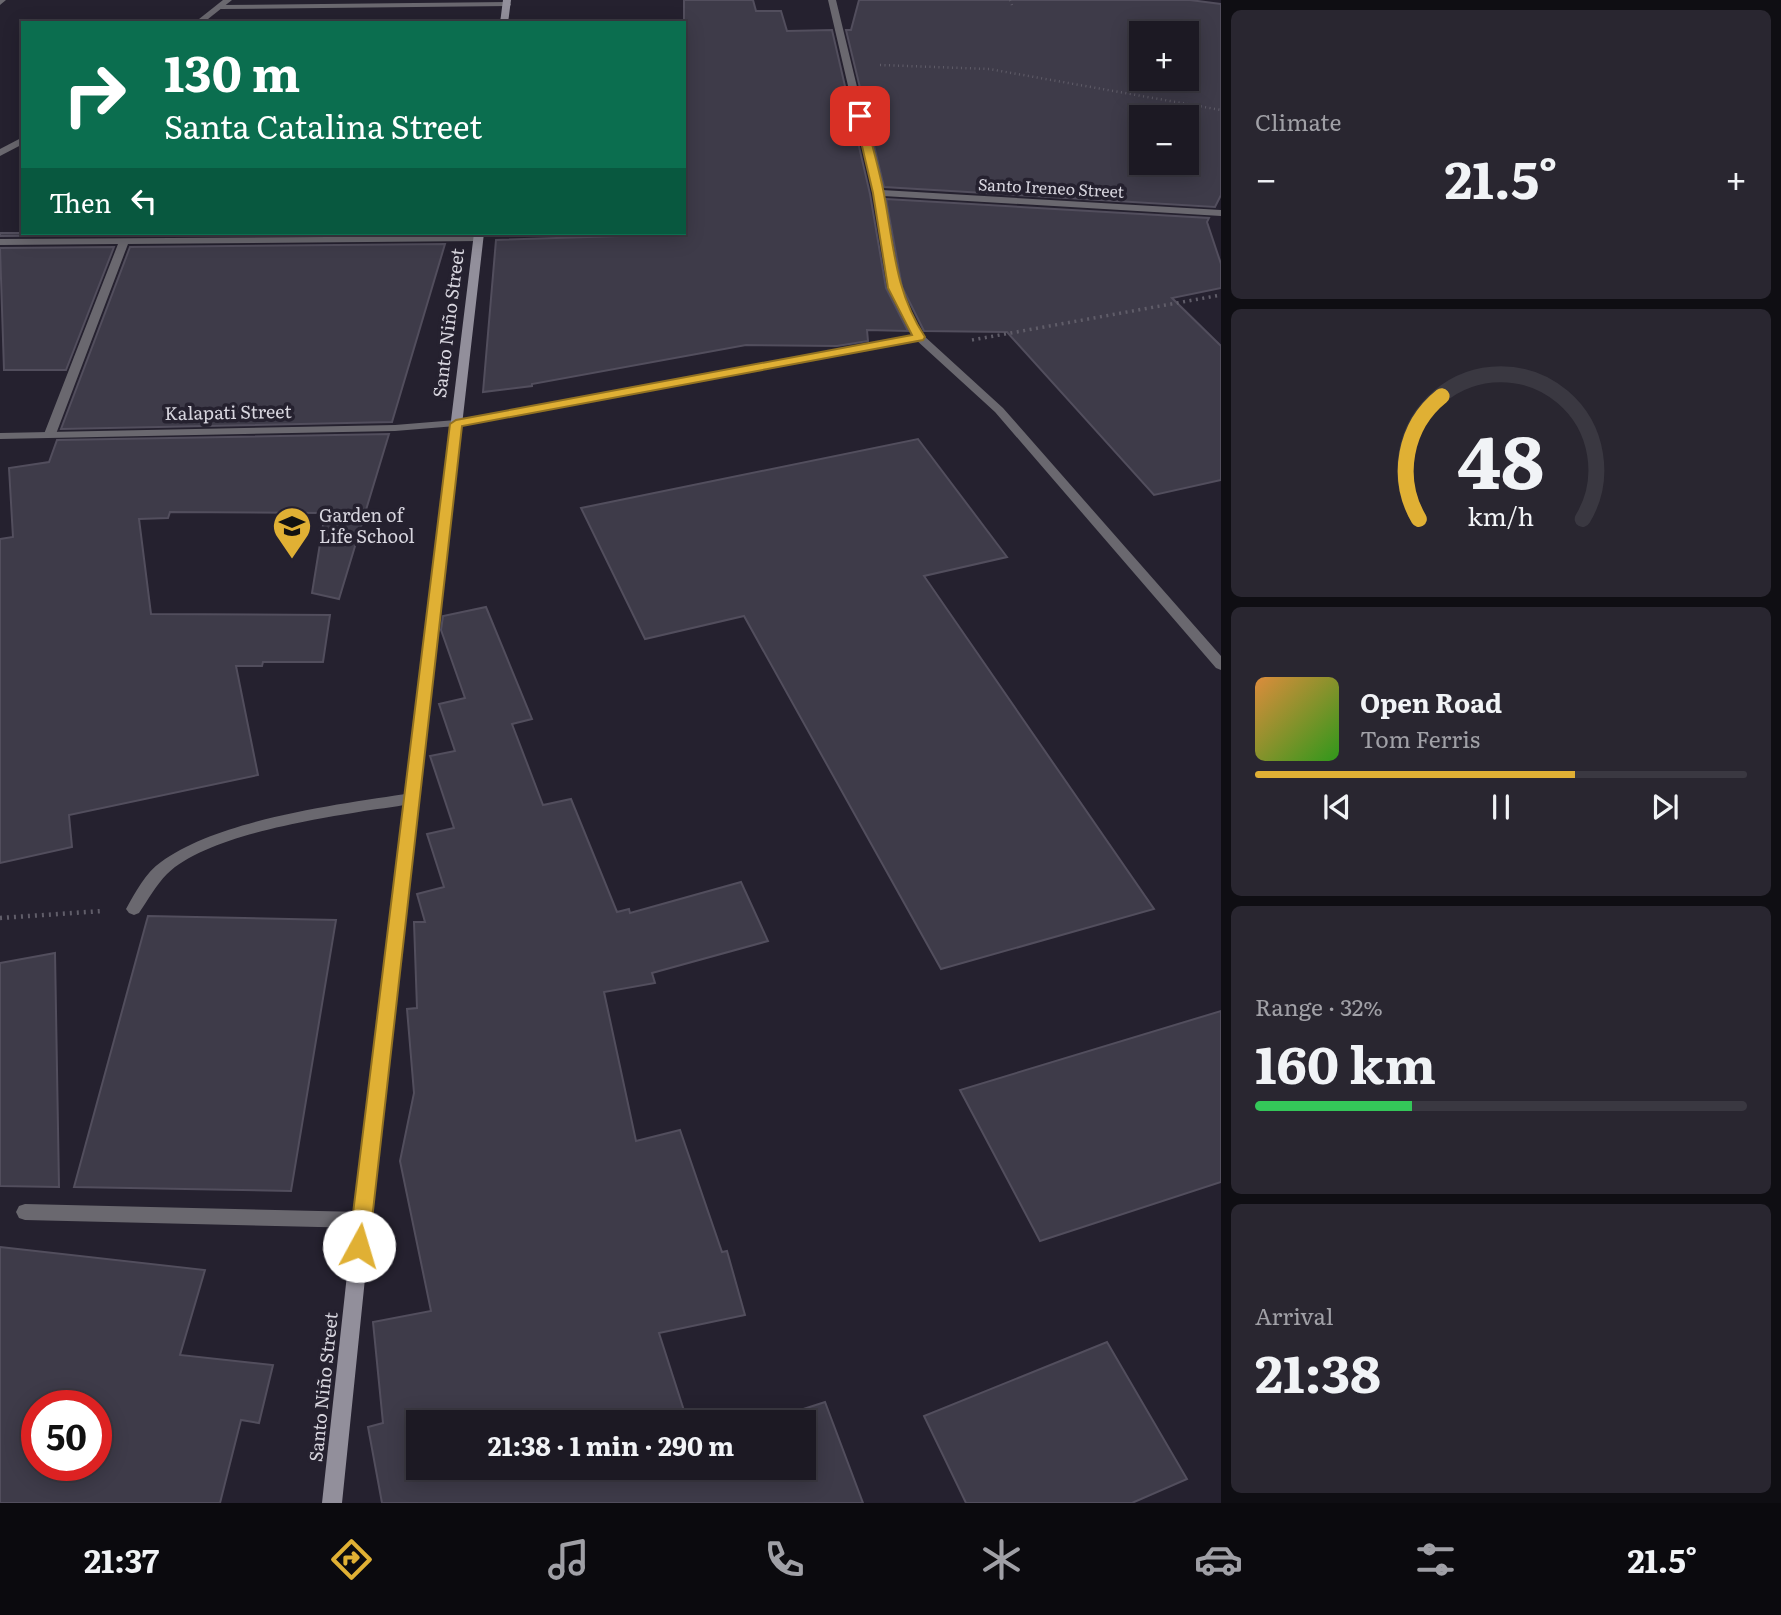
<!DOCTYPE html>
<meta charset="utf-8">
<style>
:root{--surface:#1c1923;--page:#292630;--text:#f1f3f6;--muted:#a0a0a6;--line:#3a3841;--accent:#e0b034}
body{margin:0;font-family:Literata,serif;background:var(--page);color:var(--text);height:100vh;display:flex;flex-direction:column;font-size:26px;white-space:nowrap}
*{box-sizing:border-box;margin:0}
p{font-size:23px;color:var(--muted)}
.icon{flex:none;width:38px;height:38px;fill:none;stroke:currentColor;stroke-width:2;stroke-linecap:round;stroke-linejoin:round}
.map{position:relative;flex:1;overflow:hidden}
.panel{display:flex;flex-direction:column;gap:10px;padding:10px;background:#0f0e13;width:560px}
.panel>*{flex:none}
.top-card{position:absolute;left:21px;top:21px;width:665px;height:214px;border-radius:0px;box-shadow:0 4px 18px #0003,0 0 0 2px var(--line);background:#0b6e4f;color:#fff;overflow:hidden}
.buttons{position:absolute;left:1129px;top:21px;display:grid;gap:14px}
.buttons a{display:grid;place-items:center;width:70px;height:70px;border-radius:0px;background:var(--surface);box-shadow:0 4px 18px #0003,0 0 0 2px var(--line);font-size:35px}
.speed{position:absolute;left:21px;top:1390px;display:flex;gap:14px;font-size:35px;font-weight:700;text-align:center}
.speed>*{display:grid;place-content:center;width:91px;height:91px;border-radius:50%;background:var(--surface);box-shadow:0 4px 18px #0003,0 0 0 2px var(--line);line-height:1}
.speed .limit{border:10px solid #d22;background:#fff;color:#111}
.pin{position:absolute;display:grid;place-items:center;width:60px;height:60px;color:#fff;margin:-30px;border-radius:14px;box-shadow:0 4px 10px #0006}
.me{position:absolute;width:77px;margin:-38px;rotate:6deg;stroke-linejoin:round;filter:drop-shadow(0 0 5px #0008)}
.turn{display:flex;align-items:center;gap:24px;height:147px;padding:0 28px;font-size:32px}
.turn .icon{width:91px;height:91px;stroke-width:2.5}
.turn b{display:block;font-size:49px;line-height:60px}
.then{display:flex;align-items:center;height:66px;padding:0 28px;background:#0003;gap:14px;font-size:26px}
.big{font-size:52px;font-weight:700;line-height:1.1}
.panel .tile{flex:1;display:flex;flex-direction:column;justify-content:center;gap:10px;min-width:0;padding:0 24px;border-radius:10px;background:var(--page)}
.panel .dial{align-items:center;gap:0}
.dial svg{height:182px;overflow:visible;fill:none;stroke:var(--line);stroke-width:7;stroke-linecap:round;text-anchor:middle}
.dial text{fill:var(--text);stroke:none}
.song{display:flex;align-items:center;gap:21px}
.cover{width:84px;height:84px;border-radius:10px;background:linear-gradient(135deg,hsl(30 70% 55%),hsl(110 70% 35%))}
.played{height:7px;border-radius:4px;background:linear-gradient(90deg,var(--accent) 65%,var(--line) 65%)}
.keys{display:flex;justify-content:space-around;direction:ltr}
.heat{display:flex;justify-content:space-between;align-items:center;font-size:38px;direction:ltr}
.charge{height:10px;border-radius:5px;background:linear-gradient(90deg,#34c759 32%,var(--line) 0)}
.trip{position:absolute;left:406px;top:1410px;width:410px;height:70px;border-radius:0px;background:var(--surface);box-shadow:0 4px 18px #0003,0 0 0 2px var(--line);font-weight:700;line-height:70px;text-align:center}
.dock{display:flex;height:112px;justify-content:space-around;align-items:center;background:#0b0a0e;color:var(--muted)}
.dock .icon{width:49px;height:49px}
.dock .current{color:var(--accent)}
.dock b{font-size:32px;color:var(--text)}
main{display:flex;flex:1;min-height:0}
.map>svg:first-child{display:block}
.building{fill:#3e3b49;stroke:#524e5d;stroke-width:2;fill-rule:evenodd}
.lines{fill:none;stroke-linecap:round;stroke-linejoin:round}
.path-far2{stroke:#605d69;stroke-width:2.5;stroke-dasharray:1 3.5;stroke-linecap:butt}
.path-far1{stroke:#605d69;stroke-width:3.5;stroke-dasharray:2 4.5;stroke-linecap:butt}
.path{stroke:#605d69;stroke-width:4.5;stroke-dasharray:2 5;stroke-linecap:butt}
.service{fill:#6a686f;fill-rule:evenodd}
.minor{fill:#6a686f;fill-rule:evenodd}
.secondary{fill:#928f9b;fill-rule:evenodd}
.route{fill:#e0b034;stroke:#927222;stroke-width:2}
.labels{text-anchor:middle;stroke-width:7;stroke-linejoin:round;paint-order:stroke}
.far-street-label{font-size:16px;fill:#d7d5de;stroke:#25212f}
.street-label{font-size:18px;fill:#d7d5de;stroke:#25212f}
.poi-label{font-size:18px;fill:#d7d5de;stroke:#25212f;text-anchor:start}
</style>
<main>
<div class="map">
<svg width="1221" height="1503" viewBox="0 0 1221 1503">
<rect width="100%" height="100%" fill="#25212f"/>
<g class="building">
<path d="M684 0H753L756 11H781L787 31 832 30 870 194 886 288 908 331 867 330 868 341 837 346 746 345 532 384V386L483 392 496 240 684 234Z"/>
<path d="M859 0H1190L1221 4V195L1215 207 884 187 846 30H851ZM1141 33H1186V79H1141ZM1141 117H1186V163H1141Z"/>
<path d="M886 199 1209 218 1207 222 1221 264V288L1172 298 1221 346V480L1154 495 1007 332 924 331 902 287Z"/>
<path d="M0 233H433L0 236Z"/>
<path d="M445 244 392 422 61 429 130 247Z"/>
<path d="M114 247 66 370H4L0 248Z"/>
<path d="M389 434 339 599 312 593 325 513 170 512 168 518 139 519 151 614 330 615 323 662H263L262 666H236L258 775 69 815 72 847 0 863V539L13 537 9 468 49 462 57 440Z"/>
<path d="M918 439 1007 557 924 576 1154 909 941 969 744 616 645 639 581 508Z"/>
<path d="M486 607 532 719 512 724 543 805 571 799 617 912 629 909 630 913 741 882 768 941 652 973 655 983 604 992 636 1141 680 1130 722 1252 727 1251 745 1315 659 1333 688 1423H418V1468H803V1423H760L825 1402 863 1503H382L368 1427 383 1423 373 1322 431 1311 400 1161 414 1093 407 1009 417 1008 414 922H425L417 894 444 887 427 834 454 828 430 756 455 751 439 704 465 698 441 630 443 616Z"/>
<path d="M148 916 336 920 291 1191 74 1187Z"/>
<path d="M55 953 59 1187 0 1186V963Z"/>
<path d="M1221 1011V1182L1040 1241 960 1090Z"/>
<path d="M0 1247 205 1270 180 1355 273 1365 259 1423 241 1420 220 1503H0ZM37 1405H96V1465H37Z"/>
<path d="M1107 1342 1187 1479 1132 1503H966L924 1416Z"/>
</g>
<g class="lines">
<g class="path-far2">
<path d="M1010 0 1012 5"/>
<path d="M880 65 989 69 1221 110"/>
</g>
<path class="path-far1" d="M972 340 1221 295"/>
<path class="path" d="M0 918 102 911"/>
<g class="service">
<path d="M507 2 511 4 510 6 221 9 217 7 221 5Z"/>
<path d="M478 236 483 239 481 241 128 244 56 434 50 437 44 434 118 244 0 245V239Z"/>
<path d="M919 334 923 335 1003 408 1221 656V670L1216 668 995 412 915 339V335Z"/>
<path d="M412 793 417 794 419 798 417 802C400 807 382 808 364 811 311 820 206 836 167 874 156 885 148 900 139 913L134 915 129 913 126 909C135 893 146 872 161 862 219 819 340 804 412 793Z"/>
<path d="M25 1204 362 1212 368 1214 371 1220 368 1226 362 1228 25 1220 19 1218 16 1212 19 1206Z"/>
</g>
<g class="minor">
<path d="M0 0H6L0 5Z"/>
<path d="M223 0H232L203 23H194Z"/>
<path d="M828 0H836L882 190 1221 210V216L883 196 899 288 924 337 923 339 456 426 395 431 0 439V433L395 425 456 420 913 335 889 288 873 193Z"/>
<path d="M23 137V144L0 156V149Z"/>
</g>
<g class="secondary">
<path d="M503 0H511L508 23H500Z"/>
<path d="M474 233H484L371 1220 342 1503H322L353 1220Z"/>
</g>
</g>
<path class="route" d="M860 113 865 116C871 142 879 168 884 194 894 247 895 291 925 337L923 340 462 426 369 1246 366 1253 359 1256 352 1253 349 1246 450 424 456 420 912 335 888 288 873 193 855 116Z"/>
<defs>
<g id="school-pin" transform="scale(2.0125)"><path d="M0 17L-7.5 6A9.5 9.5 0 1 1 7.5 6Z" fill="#e0b034" stroke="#25212f"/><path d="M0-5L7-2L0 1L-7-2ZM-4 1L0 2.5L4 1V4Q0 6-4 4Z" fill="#111"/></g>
</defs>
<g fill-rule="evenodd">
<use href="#school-pin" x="292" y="526"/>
</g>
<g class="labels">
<g class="far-street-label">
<text transform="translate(1051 188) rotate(3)" y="6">Santo Ireneo Street</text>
</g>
<g class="street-label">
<text transform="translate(449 323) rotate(-83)" y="6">Santo Niño Street</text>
<text transform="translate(228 413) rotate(-1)" y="6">Kalapati Street</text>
<text transform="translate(324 1387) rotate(-84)" y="6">Santo Niño Street</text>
</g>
<g class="poi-label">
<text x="319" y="522">Garden of<tspan x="319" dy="21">Life School</tspan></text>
</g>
</g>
</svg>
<div class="buttons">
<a>+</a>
<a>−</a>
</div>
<div class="speed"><div class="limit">50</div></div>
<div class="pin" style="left:860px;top:116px;background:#d93025"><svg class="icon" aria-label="arrive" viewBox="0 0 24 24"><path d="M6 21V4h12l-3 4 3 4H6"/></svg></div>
<svg class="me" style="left:359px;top:1246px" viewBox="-20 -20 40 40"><circle r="19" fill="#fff"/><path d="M0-13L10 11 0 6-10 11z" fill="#e0b034"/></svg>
<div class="trip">21:38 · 1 min · 290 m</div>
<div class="top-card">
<div class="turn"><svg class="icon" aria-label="right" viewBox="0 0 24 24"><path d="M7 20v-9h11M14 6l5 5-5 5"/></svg><div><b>130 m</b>Santa Catalina Street</div></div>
<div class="then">Then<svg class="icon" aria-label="left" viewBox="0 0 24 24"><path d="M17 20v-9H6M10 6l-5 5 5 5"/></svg></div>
</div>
</div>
<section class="panel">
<div class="tile"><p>Climate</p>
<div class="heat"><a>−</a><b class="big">21.5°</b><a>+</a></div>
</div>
<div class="tile dial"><svg viewBox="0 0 100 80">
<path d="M14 69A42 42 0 1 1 86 69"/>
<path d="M14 69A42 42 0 0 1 24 15" stroke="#e0b034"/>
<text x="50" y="56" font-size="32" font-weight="700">48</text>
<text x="50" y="72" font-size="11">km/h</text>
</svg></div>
<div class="tile">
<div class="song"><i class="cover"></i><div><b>Open Road</b><p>Tom Ferris</p></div></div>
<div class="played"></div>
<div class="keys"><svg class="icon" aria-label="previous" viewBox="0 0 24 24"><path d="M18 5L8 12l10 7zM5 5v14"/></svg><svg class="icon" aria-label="pause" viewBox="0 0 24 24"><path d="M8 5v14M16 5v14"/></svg><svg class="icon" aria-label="next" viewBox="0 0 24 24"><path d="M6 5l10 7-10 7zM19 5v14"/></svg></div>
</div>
<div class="tile"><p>Range · 32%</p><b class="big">160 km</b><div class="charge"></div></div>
<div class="tile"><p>Arrival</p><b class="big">21:38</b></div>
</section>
</main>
<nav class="dock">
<b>21:37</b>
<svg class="icon current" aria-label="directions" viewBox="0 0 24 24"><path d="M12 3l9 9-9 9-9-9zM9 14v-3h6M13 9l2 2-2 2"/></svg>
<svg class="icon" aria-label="music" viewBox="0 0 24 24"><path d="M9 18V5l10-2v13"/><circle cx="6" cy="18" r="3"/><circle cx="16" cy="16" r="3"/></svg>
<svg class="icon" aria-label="phone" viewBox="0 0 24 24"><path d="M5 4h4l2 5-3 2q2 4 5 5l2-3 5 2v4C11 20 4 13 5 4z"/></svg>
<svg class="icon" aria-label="climate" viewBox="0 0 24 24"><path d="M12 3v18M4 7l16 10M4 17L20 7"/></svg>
<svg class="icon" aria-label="car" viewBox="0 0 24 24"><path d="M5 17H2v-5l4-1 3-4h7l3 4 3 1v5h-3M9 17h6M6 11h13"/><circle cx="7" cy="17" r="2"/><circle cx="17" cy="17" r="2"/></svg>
<svg class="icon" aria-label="filters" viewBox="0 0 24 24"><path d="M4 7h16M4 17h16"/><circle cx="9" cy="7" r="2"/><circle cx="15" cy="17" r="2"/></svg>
<b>21.5°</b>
</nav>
